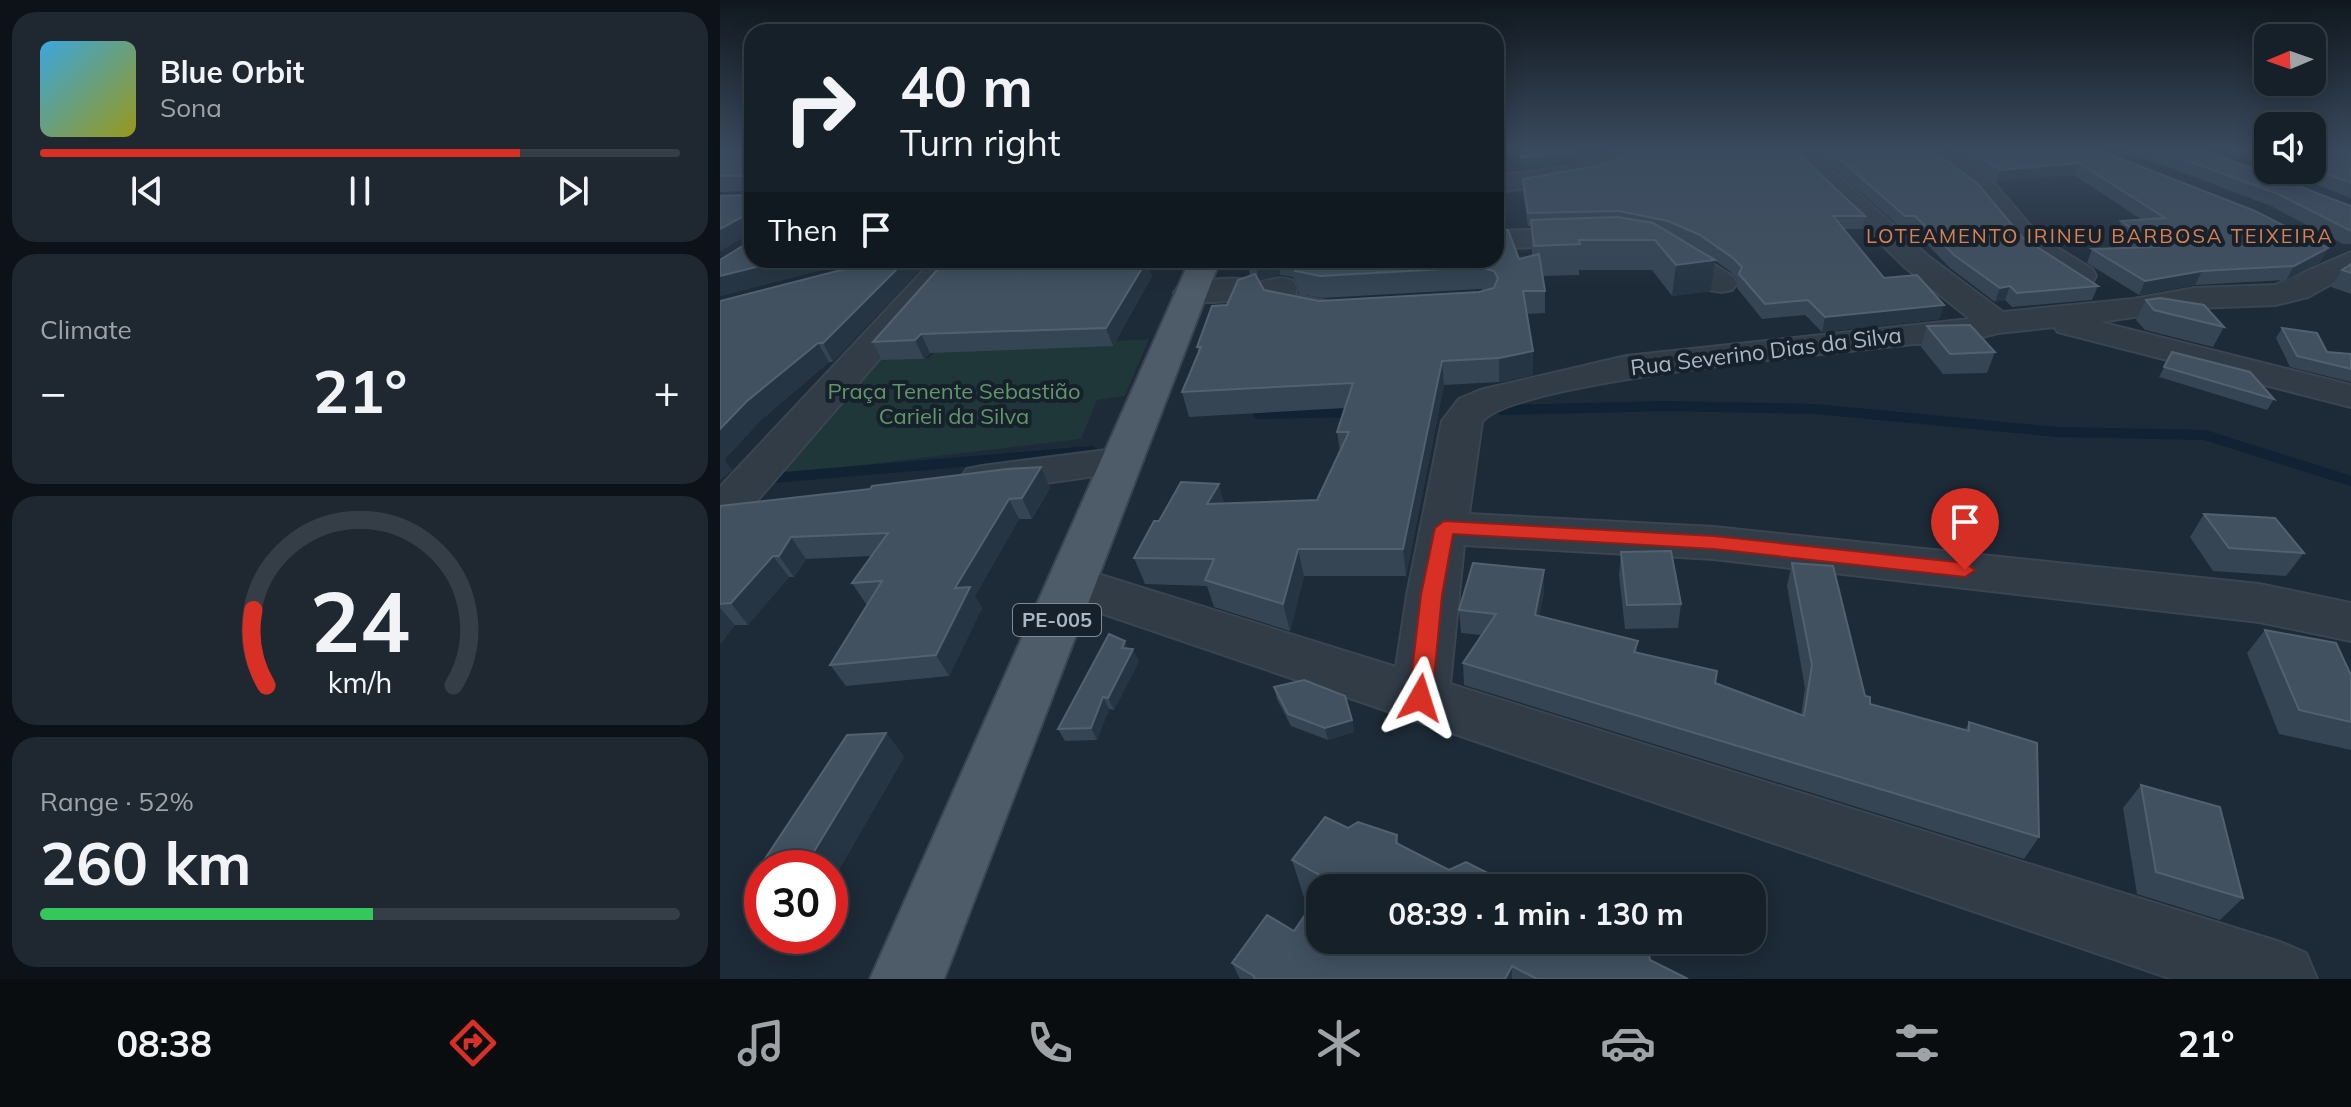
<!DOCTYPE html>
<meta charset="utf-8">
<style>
:root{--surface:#162029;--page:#1f2831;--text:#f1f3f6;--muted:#9ea3a8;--line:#353e46;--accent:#d93025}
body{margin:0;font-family:Mulish,sans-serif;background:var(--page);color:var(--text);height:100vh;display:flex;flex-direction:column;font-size:30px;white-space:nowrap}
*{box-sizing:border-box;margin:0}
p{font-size:26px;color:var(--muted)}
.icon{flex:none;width:44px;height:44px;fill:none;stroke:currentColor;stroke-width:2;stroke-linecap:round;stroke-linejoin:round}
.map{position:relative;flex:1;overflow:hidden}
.details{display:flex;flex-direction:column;gap:12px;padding:12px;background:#0c1217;width:720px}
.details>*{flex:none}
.hud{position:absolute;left:24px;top:24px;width:760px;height:244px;border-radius:24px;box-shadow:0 4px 20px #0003,0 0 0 2px var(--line);background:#162029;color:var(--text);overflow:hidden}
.needle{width:52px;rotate:268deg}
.controls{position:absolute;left:1534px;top:24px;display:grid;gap:16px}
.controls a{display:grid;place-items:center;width:72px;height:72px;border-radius:16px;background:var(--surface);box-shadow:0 4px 20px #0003,0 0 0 2px var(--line);font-size:40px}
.speed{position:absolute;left:24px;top:850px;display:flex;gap:16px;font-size:40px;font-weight:700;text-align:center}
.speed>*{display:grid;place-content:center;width:104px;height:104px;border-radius:50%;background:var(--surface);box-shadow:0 4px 20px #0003,0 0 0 2px var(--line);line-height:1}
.speed .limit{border:12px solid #d22;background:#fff;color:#111}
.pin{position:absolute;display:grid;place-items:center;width:68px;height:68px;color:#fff;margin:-82px -34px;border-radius:50% 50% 50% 0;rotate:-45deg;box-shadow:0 0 8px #0007}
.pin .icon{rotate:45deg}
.me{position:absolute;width:88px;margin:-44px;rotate:6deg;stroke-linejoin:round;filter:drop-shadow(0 0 6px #0008)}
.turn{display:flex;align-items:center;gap:28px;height:168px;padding:0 24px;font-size:36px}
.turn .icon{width:104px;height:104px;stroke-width:2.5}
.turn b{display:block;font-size:56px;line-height:68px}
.then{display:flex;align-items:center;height:76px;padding:0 24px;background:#0003;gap:16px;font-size:30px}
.big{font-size:60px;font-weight:700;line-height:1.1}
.details .tile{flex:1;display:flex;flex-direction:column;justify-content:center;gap:12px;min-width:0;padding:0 28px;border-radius:24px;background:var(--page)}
.details .dial{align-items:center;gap:0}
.dial svg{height:208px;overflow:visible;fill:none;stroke:var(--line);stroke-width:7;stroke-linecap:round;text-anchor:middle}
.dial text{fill:var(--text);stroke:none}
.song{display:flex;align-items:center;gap:24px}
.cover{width:96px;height:96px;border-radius:12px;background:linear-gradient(135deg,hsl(200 70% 55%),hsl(60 70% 35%))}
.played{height:8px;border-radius:4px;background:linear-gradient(90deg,var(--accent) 75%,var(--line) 75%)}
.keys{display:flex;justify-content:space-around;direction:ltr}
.heat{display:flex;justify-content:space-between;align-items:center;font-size:44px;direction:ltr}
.charge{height:12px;border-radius:6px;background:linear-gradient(90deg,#34c759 52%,var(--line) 0)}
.trip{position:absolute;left:586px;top:874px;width:460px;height:80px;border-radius:24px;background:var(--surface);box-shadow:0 4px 20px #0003,0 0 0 2px var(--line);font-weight:700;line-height:80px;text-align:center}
.menu{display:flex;height:128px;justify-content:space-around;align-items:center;background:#090d10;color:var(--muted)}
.menu .icon{width:56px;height:56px}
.menu .selected{color:var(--accent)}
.menu b{font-size:36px;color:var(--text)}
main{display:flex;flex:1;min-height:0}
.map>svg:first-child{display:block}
.green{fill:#1f3738}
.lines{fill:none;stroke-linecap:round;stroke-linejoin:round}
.stream{stroke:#112234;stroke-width:10}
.minor-casing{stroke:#3a4551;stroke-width:4}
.major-casing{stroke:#3a4551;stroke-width:4}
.minor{fill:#313c47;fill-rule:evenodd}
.major{fill:#4e5b68;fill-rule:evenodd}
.wall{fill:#354554;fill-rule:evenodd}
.shaded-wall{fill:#263543}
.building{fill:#415160;stroke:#526170;stroke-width:2}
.route{fill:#d93025;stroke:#8d1f18;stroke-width:2}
.labels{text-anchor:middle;stroke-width:8;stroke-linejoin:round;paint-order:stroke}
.far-neighbourhood-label{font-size:20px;letter-spacing:2px;fill:#db804f;stroke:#17212b}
.shield{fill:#17212b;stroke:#7e8a97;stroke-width:2}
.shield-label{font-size:20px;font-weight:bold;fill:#aab7c5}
.street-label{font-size:22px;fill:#aab7c5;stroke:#17212b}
.park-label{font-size:22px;fill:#619669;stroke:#17212b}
</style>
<main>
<section class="details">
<div class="tile">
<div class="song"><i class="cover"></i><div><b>Blue Orbit</b><p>Sona</p></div></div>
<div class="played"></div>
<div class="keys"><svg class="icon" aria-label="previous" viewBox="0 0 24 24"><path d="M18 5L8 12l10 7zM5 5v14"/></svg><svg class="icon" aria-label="pause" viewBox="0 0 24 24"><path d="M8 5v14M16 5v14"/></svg><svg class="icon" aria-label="next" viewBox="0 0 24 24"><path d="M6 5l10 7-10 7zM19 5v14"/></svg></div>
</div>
<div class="tile"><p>Climate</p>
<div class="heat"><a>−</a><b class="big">21°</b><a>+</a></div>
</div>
<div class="tile dial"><svg viewBox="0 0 100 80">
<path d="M14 69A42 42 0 1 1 86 69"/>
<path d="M14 69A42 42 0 0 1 9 40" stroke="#d93025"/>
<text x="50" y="56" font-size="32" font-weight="700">24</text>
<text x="50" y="72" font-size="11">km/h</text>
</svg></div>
<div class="tile"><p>Range · 52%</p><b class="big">260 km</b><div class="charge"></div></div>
</section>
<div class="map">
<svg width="1631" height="979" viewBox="0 0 1631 979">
<rect width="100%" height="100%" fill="#1d2a37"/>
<path class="green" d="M429 339 405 396 377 400 361 439 49 476 151 361 209 358 214 353Z"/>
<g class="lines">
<g class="stream">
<path d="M781 410 947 406 1095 409 1337 432 1485 435 1631 481"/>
<path d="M538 414 637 412"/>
<path d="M52 478 372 451"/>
</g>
<g class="minor-casing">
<g id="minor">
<path d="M901 149H930C909 177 810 188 776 192V176L850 166Z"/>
<path d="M1064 149H1088L1208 256 1283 312 1413 299 1475 288 1555 285 1631 252V273L1588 297 1555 305 1475 308 1380 322 1631 385V407L1338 332 1334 327 1278 333 1239 343 1193 344C1127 352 792 381 762 422L749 514 994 527 1539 584 1631 603V641L1539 622 994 559 744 545 730 684 1560 942 1586 953 1597 979H1452L334 597 327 584 334 571 352 566 676 667 687 595 722 421 739 399 760 390 906 356 1250 319 1186 268Z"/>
<path d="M1197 149H1223L1272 181 1320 237 1372 269 1376 276 1372 283 1361 285 1350 283 1300 249 1254 191Z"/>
<path d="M870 228 880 231 884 237 880 243 776 249V231Z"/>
<path d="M942 235 952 238 1012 276 1017 283 1012 290 1001 292 990 290 932 250 927 244 932 238Z"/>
<path d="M213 260H245L16 525 0 530V487Z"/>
<path d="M561 278 572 280 577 287 575 295 621 304 626 311 621 318 609 321 549 310 541 292C529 303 475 304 459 300L454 293 459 286C480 281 522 273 540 285L543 281Z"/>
<path d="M402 448 417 452 423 461 417 470 262 492 247 489 240 479 247 469 262 466Z"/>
</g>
</g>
<g class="major-casing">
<path id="major" d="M470 260H500L224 979H150Z"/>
</g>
<use href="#minor" class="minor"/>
<use href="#major" class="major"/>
</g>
<g class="wall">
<path d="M0 149 140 260 0 296V260L24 245V237L0 251 25 195V191L0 192Z"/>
<path d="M1092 149H1210L1303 238 1378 286 1372 300 1292 307 1285 300 1275 302 1230 268 1191 228 1182 229Z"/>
<path d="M1228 149H1376L1608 248 1600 262 1566 280 1475 285 1419 295 1367 263 1372 249 1414 248 1396 234 1401 221 1422 220 1354 175 1276 182Z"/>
<path d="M1401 149H1481L1631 206V244H1623L1551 206Z"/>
<path d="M1505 149H1548V166Z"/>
<path d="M1592 149 1631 150V198L1559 170H1592Z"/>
<path d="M803 179 1145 216 1142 229H1123L1164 278 1220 319 1102 332 1085 315 1042 319 1017 288 1018 280 1011 272 979 249 963 241 995 260 991 291 952 296 932 270H859V275L823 276 825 291V313L807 314 813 375 779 382 724 385 686 576H584L570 631 494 607 487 586 425 584 414 558 439 521 505 504 597 500 620 451 617 432 625 408 469 417 462 392 479 353 477 347 530 276 527 260H776L799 259 812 256 811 226H808L803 192ZM560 275 573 277 576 282 579 294 603 298 761 289 765 291 759 292 599 301 544 290 539 281Z"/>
<path d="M160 260 113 362H109L40 421 4 460 12 470 0 480V301Z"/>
<path d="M1631 264V294L1611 287 1622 270Z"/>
<path d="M432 276 393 346 210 353 204 359 162 360 153 342Z"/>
<path d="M1426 300 1504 327 1493 347 1425 330 1416 320Z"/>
<path d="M1207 326 1275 352 1267 373 1223 374 1201 347Z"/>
<path d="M1562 328 1607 352 1631 354V382L1570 367 1556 338Z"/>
<path d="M1452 352 1554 399 1547 410 1439 377Z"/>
<path d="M321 467 330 488 312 519H299L255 596 262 608 229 676 126 686 110 665 148 604H146L132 583 152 556 86 559 74 577H69L28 625H15L0 644V506L150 489Z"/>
<path d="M1484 514 1584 553 1566 576 1493 571 1470 537Z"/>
<path d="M901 552 961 604 958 628 905 629 899 575Z"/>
<path d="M1072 563 1150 704 1245 730 1249 722 1319 837 1304 859 744 685 743 663 761 635 741 633 739 610 824 570V592L819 616 918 641 916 653 1081 715 1085 688 1067 586Z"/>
<path d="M1545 630 1631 675V750L1559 734 1527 653Z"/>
<path d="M408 649 419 661 394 710 389 709 377 740 345 741 338 729Z"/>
<path d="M554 687 632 720 634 732 608 740 571 726 557 699Z"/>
<path d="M166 733 184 757 110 885V868H42V894L29 883 127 735Z"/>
<path d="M1421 785 1523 898 1500 920 1417 894 1403 808Z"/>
<path d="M628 828 677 835 679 845 729 870 784 888H600V940L930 960 968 979H520L512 963 574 931 588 910 572 860Z"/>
</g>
<g class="shaded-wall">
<path d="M858 149H892L849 163 801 170V158Z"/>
<path d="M1359 163 1354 175 1276 182 1280 170Z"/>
<path d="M780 207 781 228 776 230V209Z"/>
<path d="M22 217 31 233 0 251V229Z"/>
<path d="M1608 248 1600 262 1566 280 1574 266Z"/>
<path d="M64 260H140L0 296V276Z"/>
<path d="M186 260H210L113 362 103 343Z"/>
<path d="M428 260 432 276 393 346 386 328Z"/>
<path d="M535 260H558L560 275 539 281Z"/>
<path d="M995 260 991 291 952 296 956 265Z"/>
<path d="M1482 271 1475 285 1419 295 1425 281Z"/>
<path d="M1290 286 1285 300 1275 302 1280 288Z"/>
<path d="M1224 305 1220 319 1102 332 1105 317Z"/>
<path d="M201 334 210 353 204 359 195 340Z"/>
<path d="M98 343 109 362 40 421 4 460 12 470 0 480V429L27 401Z"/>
<path d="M813 351V375L779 382V358Z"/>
<path d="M722 361 724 385 686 576 683 549Z"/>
<path d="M321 467 330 488 312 519 302 498Z"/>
<path d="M499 484 506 510 487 504Z"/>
<path d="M289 499 299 519 255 596 262 608 229 676 216 655 235 588Z"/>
<path d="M71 537 86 559 74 577 59 556Z"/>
<path d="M578 549 584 576 570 631 563 604Z"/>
<path d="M53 556 69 577 28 625 11 603Z"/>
<path d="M824 570V592L815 638V615Z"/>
<path d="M0 608 15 625 0 644Z"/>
<path d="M405 641 410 653 413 649 419 661 394 710 388 698Z"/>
<path d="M383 697 389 709 377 740 371 728Z"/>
<path d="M632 720 634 732 608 740 605 728Z"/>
<path d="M166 733 184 757 110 885V868H84Z"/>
<path d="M792 966V979H785Z"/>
</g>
<g class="building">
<path d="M0 149H32V260H64L0 276V260L24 245 26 220 22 217 0 229V196L25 195 26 176H0Z"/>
<path d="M799 149H858L850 152 801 158Z"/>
<path d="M922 149H1073L1145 216H1113L1164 278 1197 275 1224 305 1105 317 1088 300 1045 304 1019 274 1022 267 1013 258 980 235 948 221 899 211 808 213 803 179 883 165Z"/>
<path d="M1108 149H1210L1258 184 1303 238 1378 286 1297 293 1290 286 1280 288 1234 255 1195 216H1185Z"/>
<path d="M1249 149H1376L1535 211 1608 248 1574 266 1482 271 1425 281 1372 249 1438 247 1401 221 1445 218 1359 163 1280 170Z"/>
<path d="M1436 149H1481L1631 206V231L1558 194Z"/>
<path d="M1592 149 1631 150V183L1592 168Z"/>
<path d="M776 195 780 207 776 209Z"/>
<path d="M897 217 933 223 995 260 956 265 935 240H859L860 244 814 246 811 220Z"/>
<path d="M776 230H788L799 259 819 254 825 291H803L813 351 779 358 722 361 683 549H578L563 604 485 580 494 559 414 558 434 521H439L461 482 499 484 487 504 597 500 629 432H617L633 383 462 392 481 347H477L492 306 507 305 518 280 535 274 544 290 599 301 759 292 774 288 778 278 774 271 760 267 600 276 575 271V263L573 260H776Z"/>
<path d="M160 260H186L103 343H98L27 401 0 429V301Z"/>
<path d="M226 260H427L386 328 201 334 195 340 153 342Z"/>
<path d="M1631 264V273L1622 270Z"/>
<path d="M1440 298 1484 305 1504 327 1434 310 1426 300Z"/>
<path d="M1250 325 1275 352 1230 354 1207 326Z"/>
<path d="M1562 328 1597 333 1607 352 1631 354V369L1577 356Z"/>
<path d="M1452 352 1530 372 1554 399 1444 367Z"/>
<path d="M321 467 302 498 289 499 235 588 250 587 216 655 110 665 162 581 132 583 168 533 71 537 59 556H53L11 603 0 604V506L150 489 152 486 287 469Z"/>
<path d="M1484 514 1555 518 1584 553 1509 548Z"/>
<path d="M951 551 961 604 907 605 901 552Z"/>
<path d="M753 563 824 570 815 615 918 641 914 652 997 671 995 683 1084 716 1092 665 1072 563 1113 566 1145 696 1150 697V704L1249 731V722L1317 743 1319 837 743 663 776 614 739 610Z"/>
<path d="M1545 630 1616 643 1631 675V722L1579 710Z"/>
<path d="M389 634 405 641 402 648 413 649 388 698 383 697 371 728 338 729Z"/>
<path d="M584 680 625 696 632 720 605 728 568 714 554 687Z"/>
<path d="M166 733 84 868H42V882L29 883 127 735Z"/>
<path d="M1421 785 1500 807 1523 898 1436 872Z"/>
<path d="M605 817 628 828 638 822 677 835 676 843 729 870 746 862 784 881V888H604L609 880 572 860Z"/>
<path d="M600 893V940H902L928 949 930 960 968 979H817L792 966 785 979H534V976L512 963 547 915 574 931Z"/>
</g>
<linearGradient id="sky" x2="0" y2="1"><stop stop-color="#10171e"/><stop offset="0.52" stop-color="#3a4a5e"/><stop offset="1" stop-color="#3a4a5e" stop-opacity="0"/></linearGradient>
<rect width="1631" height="286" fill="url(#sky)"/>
<path class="route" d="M724 521 994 536 1245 563 1255 570 1245 577 994 549 733 534 722 595 712 698 709 705 700 708 692 705 689 698 701 595 715 528Z"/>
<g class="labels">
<g class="far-neighbourhood-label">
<text x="1380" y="243">LOTEAMENTO IRINEU BARBOSA TEIXEIRA</text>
</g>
<rect class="shield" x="293" y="604" width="88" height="32" rx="6"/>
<g class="shield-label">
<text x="337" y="627">PE-005</text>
</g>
<g class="street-label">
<text transform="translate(1046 351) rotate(-7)" y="8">Rua Severino Dias da Silva</text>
</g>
<g class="park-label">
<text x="234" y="399">Praça Tenente Sebastião<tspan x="234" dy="25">Carieli da Silva</tspan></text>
</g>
</g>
</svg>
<div class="controls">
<a><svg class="needle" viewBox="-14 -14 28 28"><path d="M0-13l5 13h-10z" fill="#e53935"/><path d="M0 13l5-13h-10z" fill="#9ea3a8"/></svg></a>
<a><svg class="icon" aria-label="sound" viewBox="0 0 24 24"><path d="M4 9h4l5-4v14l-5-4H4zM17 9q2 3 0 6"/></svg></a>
</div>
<div class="speed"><div class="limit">30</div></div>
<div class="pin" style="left:1245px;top:570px;background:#d93025"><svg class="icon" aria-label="arrive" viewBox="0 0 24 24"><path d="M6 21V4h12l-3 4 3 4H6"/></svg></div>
<svg class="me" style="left:700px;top:698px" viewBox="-20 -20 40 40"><path d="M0-17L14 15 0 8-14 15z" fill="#d93025" stroke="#fff" stroke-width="4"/></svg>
<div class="trip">08:39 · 1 min · 130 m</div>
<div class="hud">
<div class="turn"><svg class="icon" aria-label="right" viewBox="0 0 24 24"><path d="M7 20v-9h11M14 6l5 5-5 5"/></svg><div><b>40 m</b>Turn right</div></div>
<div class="then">Then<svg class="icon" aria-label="arrive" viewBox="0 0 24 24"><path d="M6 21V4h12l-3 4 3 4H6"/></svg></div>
</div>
</div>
</main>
<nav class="menu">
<b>08:38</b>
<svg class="icon selected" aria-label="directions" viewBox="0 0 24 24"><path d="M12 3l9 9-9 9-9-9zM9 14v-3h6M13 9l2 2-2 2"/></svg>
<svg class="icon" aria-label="music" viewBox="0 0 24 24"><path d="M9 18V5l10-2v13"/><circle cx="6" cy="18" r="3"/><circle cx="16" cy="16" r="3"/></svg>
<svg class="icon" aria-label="phone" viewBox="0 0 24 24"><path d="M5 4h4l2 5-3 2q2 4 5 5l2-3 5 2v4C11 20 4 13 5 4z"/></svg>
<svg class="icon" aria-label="climate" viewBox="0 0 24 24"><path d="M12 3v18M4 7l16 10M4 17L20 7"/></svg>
<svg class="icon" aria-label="car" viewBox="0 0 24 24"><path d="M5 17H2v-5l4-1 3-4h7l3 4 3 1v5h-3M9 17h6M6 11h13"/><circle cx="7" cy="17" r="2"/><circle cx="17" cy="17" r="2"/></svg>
<svg class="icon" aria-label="filters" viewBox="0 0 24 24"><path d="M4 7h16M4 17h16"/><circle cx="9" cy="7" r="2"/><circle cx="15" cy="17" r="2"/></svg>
<b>21°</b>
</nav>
